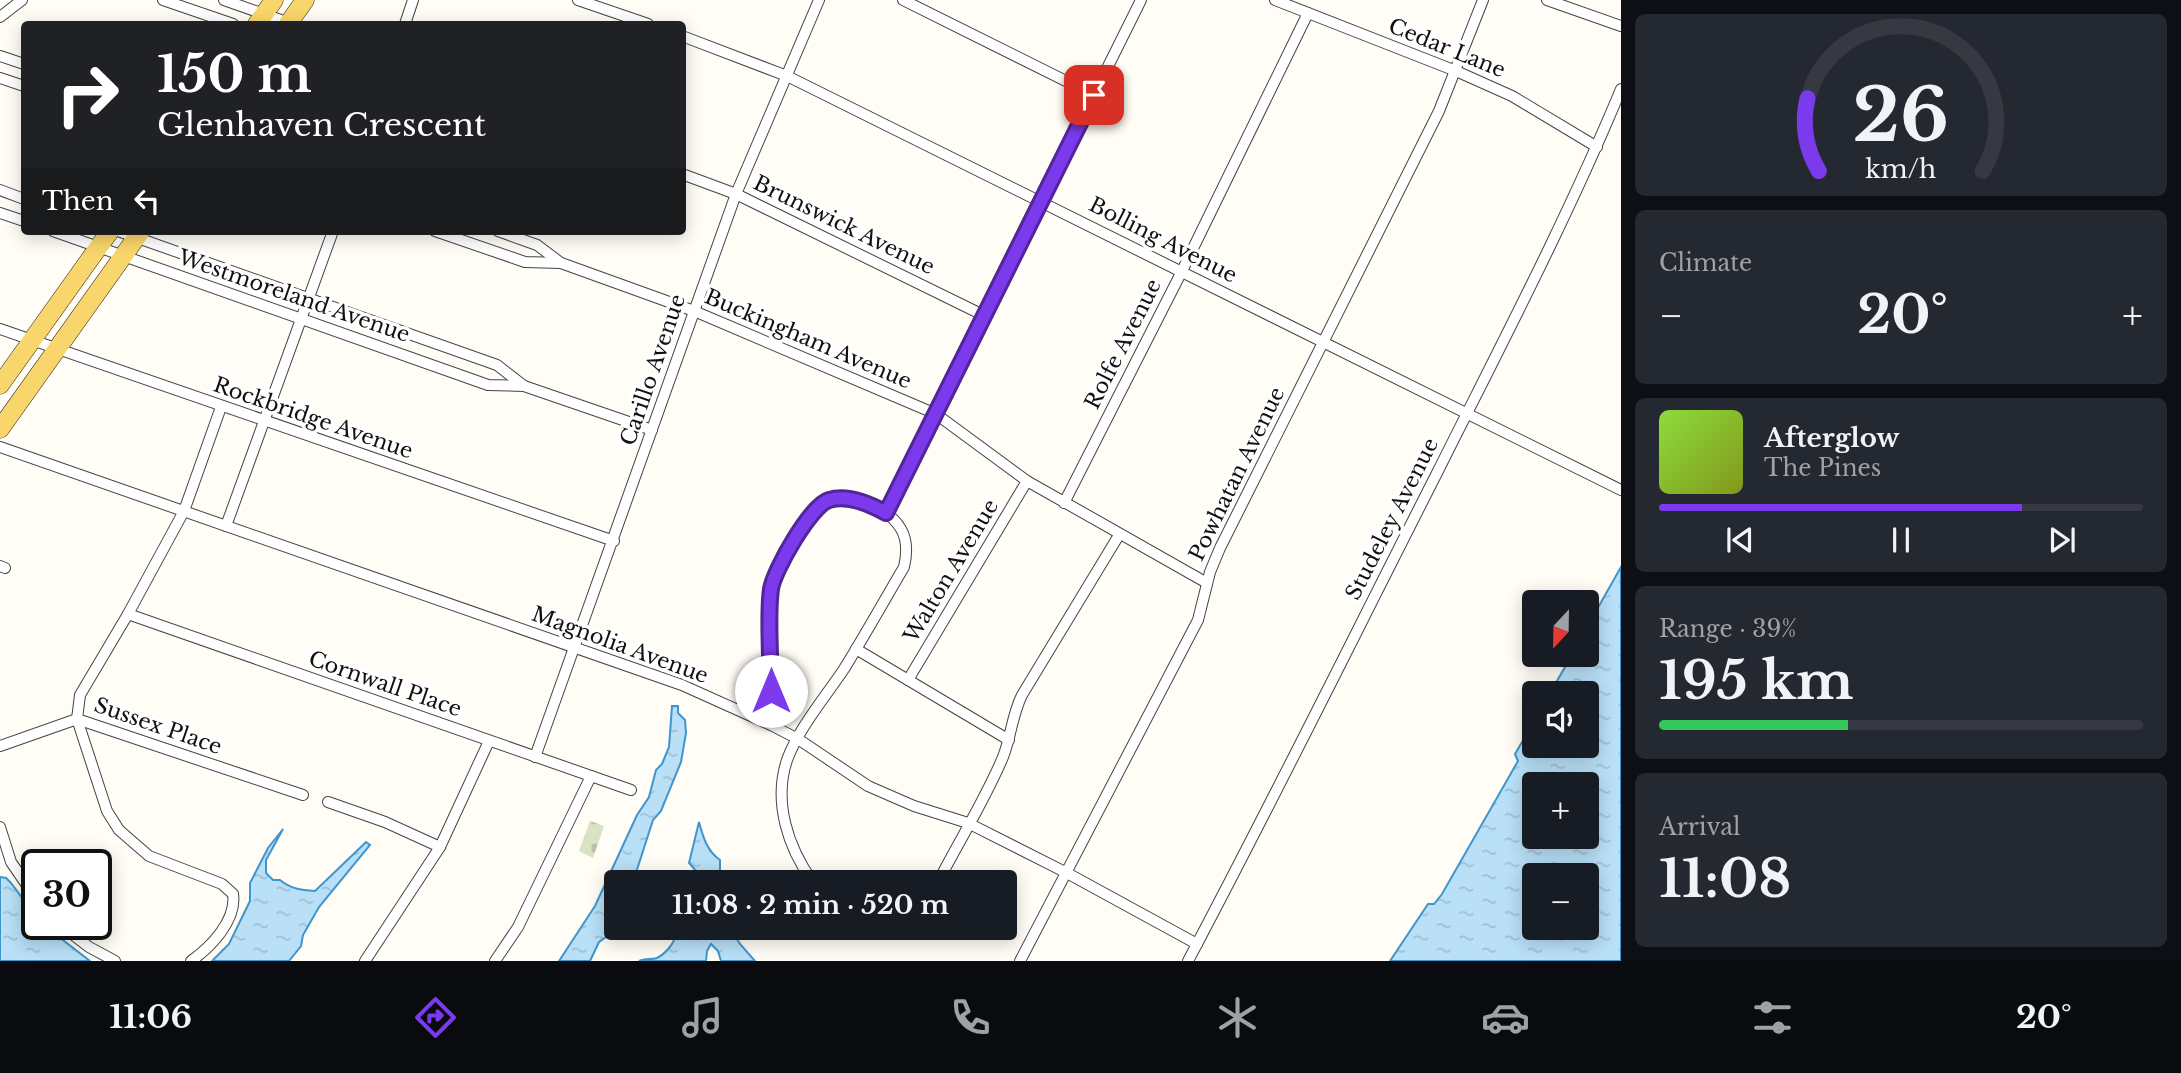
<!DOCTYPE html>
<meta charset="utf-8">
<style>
:root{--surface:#171b24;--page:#242831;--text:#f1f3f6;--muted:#9ea1a6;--line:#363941;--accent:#7c3aed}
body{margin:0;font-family:"Libre Baskerville",serif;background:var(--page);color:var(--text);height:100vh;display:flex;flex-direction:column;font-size:26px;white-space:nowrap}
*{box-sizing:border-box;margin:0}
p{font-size:23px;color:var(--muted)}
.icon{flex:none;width:38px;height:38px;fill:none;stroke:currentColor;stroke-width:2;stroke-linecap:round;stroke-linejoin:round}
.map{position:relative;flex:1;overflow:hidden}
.panel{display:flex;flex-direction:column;gap:14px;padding:14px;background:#0d0f14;width:560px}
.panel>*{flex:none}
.top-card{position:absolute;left:21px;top:21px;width:665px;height:214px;border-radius:7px;box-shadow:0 4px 18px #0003;background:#202124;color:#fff;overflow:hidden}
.needle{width:46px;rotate:202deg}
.controls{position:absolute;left:1522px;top:590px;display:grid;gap:14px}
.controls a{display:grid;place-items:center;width:77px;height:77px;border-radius:7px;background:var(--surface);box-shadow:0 4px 18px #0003;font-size:35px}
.speed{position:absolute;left:21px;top:849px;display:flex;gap:14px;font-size:35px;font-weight:700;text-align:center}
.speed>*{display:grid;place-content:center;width:91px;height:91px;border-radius:50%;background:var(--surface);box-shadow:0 4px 18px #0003;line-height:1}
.speed .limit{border:4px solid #111;border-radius:10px;background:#fff;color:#111}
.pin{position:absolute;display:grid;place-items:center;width:60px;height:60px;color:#fff;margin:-30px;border-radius:14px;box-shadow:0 4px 10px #0006}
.me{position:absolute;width:77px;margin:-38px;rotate:0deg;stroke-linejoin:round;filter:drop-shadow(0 0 5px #0008)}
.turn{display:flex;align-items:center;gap:24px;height:147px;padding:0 21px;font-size:32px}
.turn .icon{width:91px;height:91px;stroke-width:2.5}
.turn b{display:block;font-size:49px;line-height:60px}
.then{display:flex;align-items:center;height:66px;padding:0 21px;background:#0003;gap:14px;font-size:26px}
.big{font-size:52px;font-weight:700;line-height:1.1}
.panel .widget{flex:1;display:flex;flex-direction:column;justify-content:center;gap:10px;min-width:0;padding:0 24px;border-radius:10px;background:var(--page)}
.panel .dial{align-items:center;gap:0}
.dial svg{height:182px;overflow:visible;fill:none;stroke:var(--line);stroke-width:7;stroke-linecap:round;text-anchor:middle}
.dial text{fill:var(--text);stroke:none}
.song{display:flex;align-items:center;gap:21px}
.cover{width:84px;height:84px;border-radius:10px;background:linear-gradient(135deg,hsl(90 70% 55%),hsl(70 70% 35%))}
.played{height:7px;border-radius:4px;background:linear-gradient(90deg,var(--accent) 75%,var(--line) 75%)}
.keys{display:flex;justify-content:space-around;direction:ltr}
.heat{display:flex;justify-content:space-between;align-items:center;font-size:38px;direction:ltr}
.charge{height:10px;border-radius:5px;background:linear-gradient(90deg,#34c759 39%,var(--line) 0)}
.trip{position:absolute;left:604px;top:870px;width:413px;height:70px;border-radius:7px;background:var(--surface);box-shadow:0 4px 18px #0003;font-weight:700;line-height:70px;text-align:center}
.menu{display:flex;height:112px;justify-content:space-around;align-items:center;background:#090b0e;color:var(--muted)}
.menu .icon{width:49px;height:49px}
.menu .on{color:var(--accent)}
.menu b{font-size:32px;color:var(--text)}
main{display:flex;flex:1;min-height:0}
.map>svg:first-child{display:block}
.cemetery{fill:url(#cemetery-stones)}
.water{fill:url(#water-ripples);stroke:#3f96cf;stroke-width:2;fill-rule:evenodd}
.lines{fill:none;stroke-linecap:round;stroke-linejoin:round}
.street-casing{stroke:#444;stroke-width:12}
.primary-casing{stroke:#222;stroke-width:19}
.street{stroke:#fff;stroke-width:10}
.primary{stroke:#f9d66b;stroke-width:18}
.route-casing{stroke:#51269a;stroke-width:18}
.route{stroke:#7c3aed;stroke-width:12}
.labels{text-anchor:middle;stroke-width:7;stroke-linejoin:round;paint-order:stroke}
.street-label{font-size:21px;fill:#111;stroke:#fff}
</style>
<main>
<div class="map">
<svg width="1621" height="961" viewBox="0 0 1621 961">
<defs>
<pattern id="cemetery-stones" width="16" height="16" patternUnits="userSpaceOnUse" patternTransform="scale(1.75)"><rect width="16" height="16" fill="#d9e3c4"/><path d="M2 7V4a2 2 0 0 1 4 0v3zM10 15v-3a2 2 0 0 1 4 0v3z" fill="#b9c2a7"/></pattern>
<pattern id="water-ripples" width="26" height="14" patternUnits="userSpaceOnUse" patternTransform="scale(1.75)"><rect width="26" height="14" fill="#b9e0f7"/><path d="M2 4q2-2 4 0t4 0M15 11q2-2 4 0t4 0" fill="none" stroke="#9ebfd3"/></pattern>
</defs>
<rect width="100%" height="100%" fill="#fffdf5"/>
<path class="cemetery" d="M590 821 604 826 593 858 579 851Z"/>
<g class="water">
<path d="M1621 567V961H1390L1428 904H1434L1442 894 1518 761 1515 754 1535 720V746H1587V693H1550L1572 655 1587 654V627ZM1535 784H1587V836H1535ZM1535 875H1587V928H1535Z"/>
<path d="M672 706H678V713L685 720 686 733 681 762 661 811 653 820 633 882H616V919L612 933 599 942 590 961H559L595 906 637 815 649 797 656 770 662 764 669 747Z"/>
<path d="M699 822C703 837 707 851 720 860V882H699L697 872 689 863Z"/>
<path d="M283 829 266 860V873L273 880H280C291 889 301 890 315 891L364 844 366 842 370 845 319 907 303 935 301 946 289 961H212L229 944 250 901V883L268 848Z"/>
<path d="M0 877 6 878 11 883 37 918V924H42L90 961H0Z"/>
<path d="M667 928H730L740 944 755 961H721L718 951 711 944 707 951 706 961H639C645 958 651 960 657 958 665 954 675 943 675 935Z"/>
</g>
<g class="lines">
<g class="street-casing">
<g id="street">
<path d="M163 0 233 24"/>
<path d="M224 0 292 24"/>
<path d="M578 0 648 24"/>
<path d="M903 0 1094 95"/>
<path d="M1275 0 1456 71 1512 96 1597 147"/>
<path d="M1547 0 1621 26"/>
<path d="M0 17 22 0"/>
<path d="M405 24 413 0"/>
<path d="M682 36 787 76 1621 490"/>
<path d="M0 56 24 64"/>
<path d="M0 78 24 86"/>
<path d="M682 174 736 194 985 316"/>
<path d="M0 190 24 199"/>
<path d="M0 213 24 221"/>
<path d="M53 231 488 385 524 386 652 430"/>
<path d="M118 231 497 365 524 386"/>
<path d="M435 231 525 262 561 263 694 311 936 414 1027 481 1207 583"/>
<path d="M498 231 537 245 561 263"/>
<path d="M0 329 614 541"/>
<path d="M0 447 682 685 771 725 798 739 868 786 914 806 968 823 1067 873 1197 944"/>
<path d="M1064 503 1182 271 1308 13"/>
<path d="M886 513 1141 0"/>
<path d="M226 526 333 231"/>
<path d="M0 566 5 568"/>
<path d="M128 614 631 790"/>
<path d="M856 649 1009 740"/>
<path d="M908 680 1027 481"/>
<path d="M771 725V589L784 557 815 510C839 488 885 502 901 529 908 541 907 554 904 567 884 601 865 635 844 669 826 696 798 729 787 760 773 802 788 848 813 882"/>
<path d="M0 746 77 719 303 795"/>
<path d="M535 757 736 194 819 0"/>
<path d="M328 802 385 822 440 847"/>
<path d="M0 827 11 862 37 900"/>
<path d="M938 882C959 841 985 800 1003 757 1011 737 1012 715 1022 695L1119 535"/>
<path d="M59 924 89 947 115 961"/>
<path d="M191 961C211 947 237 920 233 894L222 884 149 856 119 830 107 811 77 719 80 695 128 614 184 511 221 407"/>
<path d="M365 961 440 847 489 741"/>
<path d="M495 961 518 927 591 776"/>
<path d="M1020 961 1198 620 1210 572 1220 548 1439 111 1483 0"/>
<path d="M1188 961C1274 799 1355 634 1438 471 1501 345 1567 219 1621 89"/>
</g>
</g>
<g class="primary-casing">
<g id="primary">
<path d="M257 24 274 0"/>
<path d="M288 24 305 0"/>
<path d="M0 385 110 231"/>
<path d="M0 429 141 231"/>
</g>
</g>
<use href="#street" class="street"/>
<use href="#primary" class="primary"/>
</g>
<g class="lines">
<g class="route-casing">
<path id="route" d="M771 691C771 660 767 618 771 589 774 570 811 505 829 500 848 494 870 504 886 513L1094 95"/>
</g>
<use href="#route" class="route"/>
</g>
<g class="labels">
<g class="street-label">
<text transform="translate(1447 48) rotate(22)" y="7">Cedar Lane</text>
<text transform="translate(844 225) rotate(26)" y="7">Brunswick Avenue</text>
<text transform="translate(1163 240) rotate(27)" y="7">Bolling Avenue</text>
<text transform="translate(294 296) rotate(19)" y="7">Westmoreland Avenue</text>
<text transform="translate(808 339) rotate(23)" y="7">Buckingham Avenue</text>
<text transform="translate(1123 344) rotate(-63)" y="7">Rolfe Avenue</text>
<text transform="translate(653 370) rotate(-71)" y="7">Carillo Avenue</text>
<text transform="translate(313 418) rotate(19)" y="7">Rockbridge Avenue</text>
<text transform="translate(1237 474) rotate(-64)" y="7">Powhatan Avenue</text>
<text transform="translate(1392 519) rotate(-63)" y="7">Studeley Avenue</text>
<text transform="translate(951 571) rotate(-59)" y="7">Walton Avenue</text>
<text transform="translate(620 645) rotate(20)" y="7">Magnolia Avenue</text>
<text transform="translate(385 684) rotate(19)" y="7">Cornwall Place</text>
<text transform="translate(158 726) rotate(19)" y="7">Sussex Place</text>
</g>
</g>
</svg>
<div class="controls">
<a><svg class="needle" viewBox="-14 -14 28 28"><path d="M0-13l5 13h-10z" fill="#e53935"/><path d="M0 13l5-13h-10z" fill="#9ea1a6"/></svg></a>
<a><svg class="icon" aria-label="sound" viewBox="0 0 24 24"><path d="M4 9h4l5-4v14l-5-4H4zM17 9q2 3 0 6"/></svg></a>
<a>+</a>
<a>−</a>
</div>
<div class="speed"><div class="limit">30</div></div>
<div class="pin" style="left:1094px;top:95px;background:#d93025"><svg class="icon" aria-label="arrive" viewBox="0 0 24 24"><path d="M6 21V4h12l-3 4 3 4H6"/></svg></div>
<svg class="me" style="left:771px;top:691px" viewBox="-20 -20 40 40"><circle r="19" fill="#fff"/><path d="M0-13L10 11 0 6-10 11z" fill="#7c3aed"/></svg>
<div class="trip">11:08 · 2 min · 520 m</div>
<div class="top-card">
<div class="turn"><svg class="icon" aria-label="right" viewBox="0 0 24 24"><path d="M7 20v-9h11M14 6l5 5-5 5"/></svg><div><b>150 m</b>Glenhaven Crescent</div></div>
<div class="then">Then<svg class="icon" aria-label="left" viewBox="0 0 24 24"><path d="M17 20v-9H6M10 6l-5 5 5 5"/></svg></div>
</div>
</div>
<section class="panel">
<div class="widget dial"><svg viewBox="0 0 100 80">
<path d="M14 69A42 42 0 1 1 86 69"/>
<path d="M14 69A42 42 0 0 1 9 37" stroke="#7c3aed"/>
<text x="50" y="56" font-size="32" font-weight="700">26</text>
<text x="50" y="72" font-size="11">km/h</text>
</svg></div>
<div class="widget"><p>Climate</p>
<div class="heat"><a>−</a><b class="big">20°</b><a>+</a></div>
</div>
<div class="widget">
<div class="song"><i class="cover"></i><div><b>Afterglow</b><p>The Pines</p></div></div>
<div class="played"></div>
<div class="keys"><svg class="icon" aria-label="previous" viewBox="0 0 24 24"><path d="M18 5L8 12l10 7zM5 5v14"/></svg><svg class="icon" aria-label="pause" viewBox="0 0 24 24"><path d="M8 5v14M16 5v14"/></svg><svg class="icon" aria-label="next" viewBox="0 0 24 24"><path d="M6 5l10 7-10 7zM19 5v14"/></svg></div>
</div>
<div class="widget"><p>Range · 39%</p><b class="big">195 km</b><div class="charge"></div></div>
<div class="widget"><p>Arrival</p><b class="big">11:08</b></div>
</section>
</main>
<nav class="menu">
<b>11:06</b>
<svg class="icon on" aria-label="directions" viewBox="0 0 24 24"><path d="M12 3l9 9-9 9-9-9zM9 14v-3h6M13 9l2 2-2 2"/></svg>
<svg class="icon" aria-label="music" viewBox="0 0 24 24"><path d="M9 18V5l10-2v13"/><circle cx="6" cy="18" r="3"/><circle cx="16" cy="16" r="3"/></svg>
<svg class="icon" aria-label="phone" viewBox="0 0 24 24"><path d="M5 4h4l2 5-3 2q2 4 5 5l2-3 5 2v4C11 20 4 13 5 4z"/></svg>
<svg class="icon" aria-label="climate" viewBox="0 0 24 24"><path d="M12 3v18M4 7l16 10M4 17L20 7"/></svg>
<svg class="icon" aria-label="car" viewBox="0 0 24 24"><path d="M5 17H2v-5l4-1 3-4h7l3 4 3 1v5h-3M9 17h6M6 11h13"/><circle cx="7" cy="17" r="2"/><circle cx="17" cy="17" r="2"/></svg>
<svg class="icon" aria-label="filters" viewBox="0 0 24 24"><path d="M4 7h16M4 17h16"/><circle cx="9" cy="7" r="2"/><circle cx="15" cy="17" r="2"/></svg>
<b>20°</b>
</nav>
